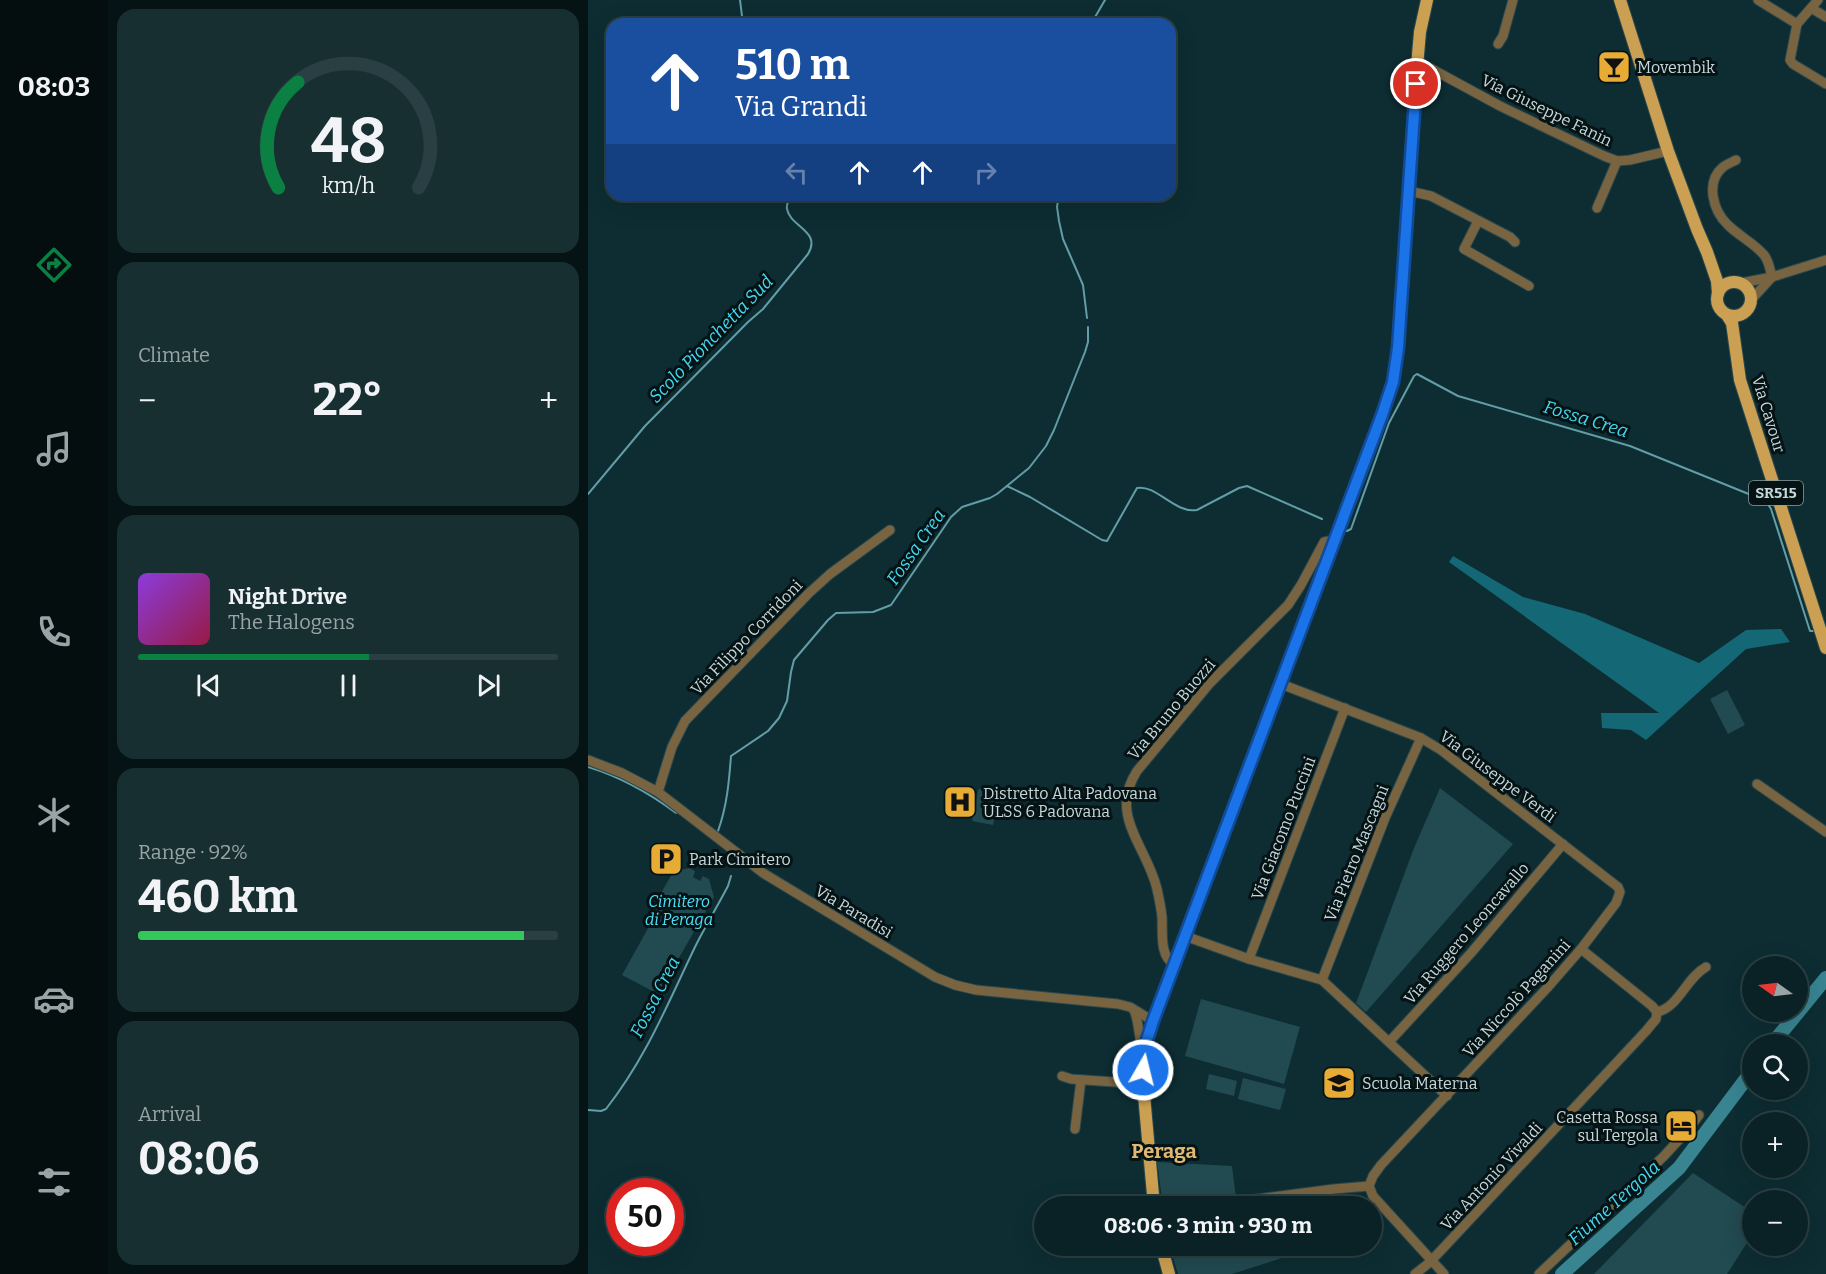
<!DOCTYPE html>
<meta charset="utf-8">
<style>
:root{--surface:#0a2226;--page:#182f32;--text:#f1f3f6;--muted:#99a4a7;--line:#2a3f43;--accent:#0b8043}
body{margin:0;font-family:Bitter,serif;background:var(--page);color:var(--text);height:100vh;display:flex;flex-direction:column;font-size:22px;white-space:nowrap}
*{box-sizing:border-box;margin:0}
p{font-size:20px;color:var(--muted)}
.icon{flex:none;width:33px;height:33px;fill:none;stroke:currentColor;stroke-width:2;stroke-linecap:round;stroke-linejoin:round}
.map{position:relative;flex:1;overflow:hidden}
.sheet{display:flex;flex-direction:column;gap:9px;padding:9px;background:#061315;width:480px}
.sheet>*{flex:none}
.banner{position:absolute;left:18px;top:18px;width:570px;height:183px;border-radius:18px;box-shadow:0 6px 24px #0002,0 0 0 2px var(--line);background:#1a4fa0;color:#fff;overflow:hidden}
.needle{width:39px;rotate:284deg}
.buttons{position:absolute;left:1154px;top:956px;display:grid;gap:12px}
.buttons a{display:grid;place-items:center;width:66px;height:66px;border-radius:50%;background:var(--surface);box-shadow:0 6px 24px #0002,0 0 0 2px var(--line);font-size:30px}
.speed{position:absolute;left:18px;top:1178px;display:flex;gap:12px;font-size:30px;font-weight:700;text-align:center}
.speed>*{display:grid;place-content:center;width:78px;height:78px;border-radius:50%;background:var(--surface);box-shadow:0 6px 24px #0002,0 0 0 2px var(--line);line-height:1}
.speed .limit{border:9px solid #d22;background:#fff;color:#111}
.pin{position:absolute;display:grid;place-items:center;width:51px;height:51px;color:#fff;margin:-26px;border:3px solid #fff;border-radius:50%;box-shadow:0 2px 6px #0007}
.me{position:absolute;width:66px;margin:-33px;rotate:8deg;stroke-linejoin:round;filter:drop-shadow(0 0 4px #0008)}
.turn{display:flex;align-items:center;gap:21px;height:126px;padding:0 30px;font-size:27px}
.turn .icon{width:78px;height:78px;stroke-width:2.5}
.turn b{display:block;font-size:42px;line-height:51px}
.lanes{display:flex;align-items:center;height:57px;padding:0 30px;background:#0003;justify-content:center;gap:30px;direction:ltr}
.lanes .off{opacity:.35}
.big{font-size:45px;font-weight:700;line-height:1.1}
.sheet .tile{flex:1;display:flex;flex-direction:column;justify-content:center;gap:9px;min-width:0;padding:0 21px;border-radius:18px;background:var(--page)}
.sheet .dial{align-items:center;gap:0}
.dial svg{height:156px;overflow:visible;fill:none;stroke:var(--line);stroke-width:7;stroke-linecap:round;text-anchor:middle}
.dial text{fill:var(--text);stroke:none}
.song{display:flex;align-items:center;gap:18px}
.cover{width:72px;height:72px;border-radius:9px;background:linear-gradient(135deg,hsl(270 70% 55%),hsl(340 70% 35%))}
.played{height:6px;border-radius:3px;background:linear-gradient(90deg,var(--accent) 55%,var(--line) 55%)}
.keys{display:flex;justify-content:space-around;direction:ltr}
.heat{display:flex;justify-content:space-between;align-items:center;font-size:33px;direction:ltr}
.charge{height:9px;border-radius:4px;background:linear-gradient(90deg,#34c759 92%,var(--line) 0)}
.trip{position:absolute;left:446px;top:1196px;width:348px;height:60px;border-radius:30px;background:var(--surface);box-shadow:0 6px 24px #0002,0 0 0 2px var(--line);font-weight:700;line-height:60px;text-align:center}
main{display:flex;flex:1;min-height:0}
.tabs{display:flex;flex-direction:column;width:108px;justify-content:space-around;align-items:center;background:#040e0f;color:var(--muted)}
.tabs .icon{width:42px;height:42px}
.tabs .selected{color:var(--accent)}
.tabs b{font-size:27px;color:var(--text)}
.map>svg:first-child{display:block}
.green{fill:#224a51}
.forest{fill:#146875}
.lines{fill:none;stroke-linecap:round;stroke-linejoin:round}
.stream{stroke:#639da7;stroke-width:2}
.river{stroke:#388491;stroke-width:14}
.minor-casing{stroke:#2b484d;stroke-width:11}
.major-casing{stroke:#2b484d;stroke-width:14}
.minor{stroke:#796441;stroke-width:9}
.major{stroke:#cba052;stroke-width:12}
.route-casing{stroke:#114b97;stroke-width:15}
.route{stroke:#1a73e8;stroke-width:10}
.labels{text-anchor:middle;stroke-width:6;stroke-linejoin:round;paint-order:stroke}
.shield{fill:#061315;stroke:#8d9da0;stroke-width:1.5}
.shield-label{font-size:15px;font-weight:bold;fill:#c7d8db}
.poi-label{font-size:16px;fill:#c7d8db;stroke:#061315;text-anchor:start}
.street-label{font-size:16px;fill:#c7d8db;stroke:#061315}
.park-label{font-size:16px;font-style:italic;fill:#4ce0f8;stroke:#061315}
.water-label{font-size:18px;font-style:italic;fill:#43d9f2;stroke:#061315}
.quarter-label{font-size:20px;font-weight:bold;fill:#e1b973;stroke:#061315}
</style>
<main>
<nav class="tabs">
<b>08:03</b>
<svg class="icon selected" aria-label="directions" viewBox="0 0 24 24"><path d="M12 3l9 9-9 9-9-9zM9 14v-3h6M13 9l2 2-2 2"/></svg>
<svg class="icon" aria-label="music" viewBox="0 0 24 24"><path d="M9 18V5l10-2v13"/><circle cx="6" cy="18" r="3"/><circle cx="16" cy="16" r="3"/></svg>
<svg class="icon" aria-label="phone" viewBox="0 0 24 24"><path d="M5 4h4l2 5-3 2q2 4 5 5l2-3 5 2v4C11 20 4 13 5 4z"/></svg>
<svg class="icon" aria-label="climate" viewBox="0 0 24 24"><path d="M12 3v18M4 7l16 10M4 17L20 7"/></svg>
<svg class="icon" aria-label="car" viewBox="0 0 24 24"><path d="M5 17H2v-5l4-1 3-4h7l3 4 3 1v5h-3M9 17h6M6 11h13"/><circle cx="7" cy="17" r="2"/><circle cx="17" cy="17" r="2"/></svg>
<svg class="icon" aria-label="filters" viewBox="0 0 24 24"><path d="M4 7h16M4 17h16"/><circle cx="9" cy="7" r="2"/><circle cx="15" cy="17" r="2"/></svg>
</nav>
<section class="sheet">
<div class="tile dial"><svg viewBox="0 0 100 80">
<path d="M14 69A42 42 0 1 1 86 69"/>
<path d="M14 69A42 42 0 0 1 24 15" stroke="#0b8043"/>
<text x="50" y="56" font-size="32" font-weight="700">48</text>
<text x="50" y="72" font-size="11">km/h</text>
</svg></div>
<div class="tile"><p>Climate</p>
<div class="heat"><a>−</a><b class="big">22°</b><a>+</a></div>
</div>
<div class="tile">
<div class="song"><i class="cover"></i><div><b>Night Drive</b><p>The Halogens</p></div></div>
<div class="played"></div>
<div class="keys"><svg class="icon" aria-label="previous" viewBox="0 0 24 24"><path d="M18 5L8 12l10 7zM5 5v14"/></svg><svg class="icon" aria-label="pause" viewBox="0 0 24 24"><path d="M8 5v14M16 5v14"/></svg><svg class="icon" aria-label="next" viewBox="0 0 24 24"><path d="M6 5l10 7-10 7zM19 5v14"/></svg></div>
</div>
<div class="tile"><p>Range · 92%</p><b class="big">460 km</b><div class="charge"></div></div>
<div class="tile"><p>Arrival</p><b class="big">08:06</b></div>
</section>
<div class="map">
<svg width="1238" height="1274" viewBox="0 0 1238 1274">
<rect width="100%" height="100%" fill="#0d2d32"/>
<g class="green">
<path d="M1139 690 1157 725 1140 734 1122 699Z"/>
<path d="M394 787 410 791 412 793 405 825 384 821 390 790Z"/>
<path d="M852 788 925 844 778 1012 768 1003 826 848Z"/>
<path d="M101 868 107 871 105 877 112 881 115 876 121 879 126 897 70 994 34 975 63 923 59 918 85 872Z"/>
<path d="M613 999 712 1027 696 1084 597 1056Z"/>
<path d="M621 1074 649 1081 646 1096 618 1089Z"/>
<path d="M655 1078 698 1089 692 1110 650 1099Z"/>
<path d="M569 1162 644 1166 649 1206 684 1202 685 1206H575Z"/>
<path d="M1105 1173 1164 1212V1235L1139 1274H1006Z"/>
<path d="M581 1245H695L697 1257 644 1274H590Z"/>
</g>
<path class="forest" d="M865 556 935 597 997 614 1111 663 1158 630 1193 629 1202 642 1158 649 1058 740 1043 730 1014 728 1013 713H1071L861 562Z"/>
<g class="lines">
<g class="stream">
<path d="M152 0 155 24"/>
<path d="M503 24 517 0"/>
<path d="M471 195 469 207 471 221 475 239 495 285 499 318"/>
<path d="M419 486 442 497 514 540 519 541 549 488C568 484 587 514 609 510L651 488 659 486 734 519"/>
<path d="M0 494 57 426 160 322 175 309 220 254C234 231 202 227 199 209 198 205 201 200 202 195"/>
<path d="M759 531 763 529 801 423 826 376 829 374 870 396 1042 446 1178 501 1183 509 1222 631H1226"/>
<path d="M0 767C33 777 61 793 88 813"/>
<path d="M130 831C139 806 141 782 143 756L180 731 191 718 199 701 203 672 206 660 240 620 248 613 285 612 303 605 363 517 374 507 402 498 409 494 441 468 458 446 466 430 497 352 500 342V327"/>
<path d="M0 1110 13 1111 18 1109C58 1058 79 1005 107 947 117 927 129 907 140 886L143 876"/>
</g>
<g class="river">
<path d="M1184 1044 1238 978"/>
<path d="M974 1274 1091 1168 1164 1071"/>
</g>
<g class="minor-casing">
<g id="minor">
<path d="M1170 0 1209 24 1230 0"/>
<path d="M1223 8 1238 17"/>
<path d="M1209 24 1202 60 1205 64 1238 84"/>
<path d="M910 44 915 36 925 0"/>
<path d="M829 65 842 68 912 106 1016 156 1029 161 1042 160 1080 151"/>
<path d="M1148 160C1144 162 1139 164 1135 167 1117 182 1125 211 1140 225 1151 236 1166 243 1176 255 1181 261 1182 270 1184 277"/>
<path d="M821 191 843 196 922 237 927 242"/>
<path d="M1009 208 1029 161"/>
<path d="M890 221 876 249 941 286"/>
<path d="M1153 283 1184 277 1238 260"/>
<path d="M1163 300 1184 277"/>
<path d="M693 684 833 738 853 750 1030 887 1032 892 1028 903 993 949 960 987 793 1165 785 1176 781 1186"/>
<path d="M0 760 34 773 70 792 175 873 347 977 367 985 388 990 530 1004 542 1007 565 1021"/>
<path d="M1169 784 1238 832"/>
<path d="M70 792 84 747 97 721 220 594 242 574 302 530"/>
<path d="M597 936 661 959 734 980 859 1096"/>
<path d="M993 949 1064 1006 1069 1012"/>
<path d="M661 959 757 708"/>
<path d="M586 964C571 956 575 931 574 917 573 907 571 898 569 889 559 846 520 816 549 771L622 683 700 605 713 585 736 542 741 541 746 543"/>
<path d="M734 980 797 818 833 738"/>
<path d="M546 1010C552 1024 550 1039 556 1054"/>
<path d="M801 1042 883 953 975 844"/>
<path d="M474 1076 483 1079 555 1084"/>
<path d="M487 1129 493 1080"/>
<path d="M781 1186 785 1196 856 1274"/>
<path d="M654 1201 746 1189 781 1186"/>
<path d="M827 1274 841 1263 859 1244 1058 1031 1068 1019 1069 1012C1091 1007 1098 978 1118 967"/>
<path d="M951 1274 1076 1156 1099 1131 1111 1115"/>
</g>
</g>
<g class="major-casing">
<g id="major">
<path d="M1032 0 1080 151 1109 229 1119 252 1129 281 1130 294"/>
<circle cx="1146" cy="299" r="17"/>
<path d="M1139 315 1144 323 1152 380 1238 648"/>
<path d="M566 1206 555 1084 556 1054 565 1021 586 964 794 415 805 382 810 348 830 55 832 32 839 0"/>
<path d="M573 1245 581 1274"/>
</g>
</g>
<use href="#minor" class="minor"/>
<use href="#major" class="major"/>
</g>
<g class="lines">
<g class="route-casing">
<path id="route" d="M555 1070 557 1046 565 1021 794 415 805 382 810 348 828 84"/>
</g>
<use href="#route" class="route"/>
</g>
<defs>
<g id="bar-square" transform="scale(1.725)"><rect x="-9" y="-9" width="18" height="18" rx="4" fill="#e7ac36" stroke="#061315"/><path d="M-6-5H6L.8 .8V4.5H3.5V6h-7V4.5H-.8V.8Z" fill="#111"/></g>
<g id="hospital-square" transform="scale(1.725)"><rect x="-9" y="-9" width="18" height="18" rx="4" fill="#e7ac36" stroke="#061315"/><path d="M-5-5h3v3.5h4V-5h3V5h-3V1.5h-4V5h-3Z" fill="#111"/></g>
<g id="parking-square" transform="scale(1.725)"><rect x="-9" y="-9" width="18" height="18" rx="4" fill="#e7ac36" stroke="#061315"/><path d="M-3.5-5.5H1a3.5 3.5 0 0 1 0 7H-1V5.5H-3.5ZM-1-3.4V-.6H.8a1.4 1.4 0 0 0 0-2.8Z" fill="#111"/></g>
<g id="school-square" transform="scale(1.725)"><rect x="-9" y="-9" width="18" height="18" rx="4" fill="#e7ac36" stroke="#061315"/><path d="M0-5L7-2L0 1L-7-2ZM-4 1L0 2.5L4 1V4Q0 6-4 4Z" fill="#111"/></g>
<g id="hotel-square" transform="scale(1.725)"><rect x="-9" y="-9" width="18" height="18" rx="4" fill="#e7ac36" stroke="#061315"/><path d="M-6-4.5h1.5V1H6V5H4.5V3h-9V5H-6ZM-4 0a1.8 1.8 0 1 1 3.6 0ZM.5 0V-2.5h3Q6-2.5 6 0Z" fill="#111"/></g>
</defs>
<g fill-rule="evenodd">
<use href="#bar-square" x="1026" y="67"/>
<use href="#hospital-square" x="372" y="802"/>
<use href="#parking-square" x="78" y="859"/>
<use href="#school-square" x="751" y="1083"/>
<use href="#hotel-square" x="1093" y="1126"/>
</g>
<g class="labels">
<rect class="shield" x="1161" y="481" width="54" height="24" rx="4.5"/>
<g class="shield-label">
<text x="1188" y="498">SR515</text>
</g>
<g class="poi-label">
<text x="1049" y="73">Movembik</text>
<text x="395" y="799">Distretto Alta Padovana<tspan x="395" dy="18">ULSS 6 Padovana</tspan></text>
<text x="101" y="865">Park Cimitero</text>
<text x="774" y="1089">Scuola Materna</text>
<text x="1070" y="1123" text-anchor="end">Casetta Rossa<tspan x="1070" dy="18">sul Tergola</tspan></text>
</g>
<g class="street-label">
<text transform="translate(959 110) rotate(26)" y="6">Via Giuseppe Fanin</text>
<text transform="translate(1181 414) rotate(73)" y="6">Via Cavour</text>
<text transform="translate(158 637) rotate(-46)" y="6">Via Filippo Corridoni</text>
<text transform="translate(583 709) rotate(-50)" y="6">Via Bruno Buozzi</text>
<text transform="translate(910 776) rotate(37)" y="6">Via Giuseppe Verdi</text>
<text transform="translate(695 828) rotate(-69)" y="6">Via Giacomo Puccini</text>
<text transform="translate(768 853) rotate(-68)" y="6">Via Pietro Mascagni</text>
<text transform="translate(266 911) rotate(31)" y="6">Via Paradisi</text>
<text transform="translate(878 933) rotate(-49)" y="6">Via Ruggero Leoncavallo</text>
<text transform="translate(928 998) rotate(-48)" y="6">Via Niccolò Paganini</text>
<text transform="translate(903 1176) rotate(-47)" y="6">Via Antonio Vivaldi</text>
</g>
<g class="park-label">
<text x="91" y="907">Cimitero<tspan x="91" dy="18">di Peraga</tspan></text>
</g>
<g class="water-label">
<text transform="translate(123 339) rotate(-46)" y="6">Scolo Pionchetta Sud</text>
<text transform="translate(998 419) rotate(17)" y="6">Fossa Crea</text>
<text transform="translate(328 547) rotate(-55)" y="6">Fossa Crea</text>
<text transform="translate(67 997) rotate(-63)" y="6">Fossa Crea</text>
<text transform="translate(1026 1203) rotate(-42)" y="6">Fiume Tergola</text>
</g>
<g class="quarter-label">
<text x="576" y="1158">Peraga</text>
</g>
</g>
</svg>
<div class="buttons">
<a><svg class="needle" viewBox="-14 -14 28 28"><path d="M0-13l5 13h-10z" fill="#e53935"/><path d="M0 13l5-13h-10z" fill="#99a4a7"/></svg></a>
<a><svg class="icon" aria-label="search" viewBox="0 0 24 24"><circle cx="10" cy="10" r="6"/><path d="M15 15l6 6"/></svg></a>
<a>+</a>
<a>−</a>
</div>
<div class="speed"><div class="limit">50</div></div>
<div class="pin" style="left:828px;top:84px;background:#d93025"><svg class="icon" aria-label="arrive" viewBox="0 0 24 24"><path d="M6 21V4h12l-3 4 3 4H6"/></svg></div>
<svg class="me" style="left:555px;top:1070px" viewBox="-20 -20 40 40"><circle r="17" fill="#1a73e8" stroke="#fff" stroke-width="3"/><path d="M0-11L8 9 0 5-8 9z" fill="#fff"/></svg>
<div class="trip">08:06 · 3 min · 930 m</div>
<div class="banner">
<div class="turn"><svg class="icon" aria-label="ahead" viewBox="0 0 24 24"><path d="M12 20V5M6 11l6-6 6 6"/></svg><div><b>510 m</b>Via Grandi</div></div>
<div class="lanes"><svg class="icon off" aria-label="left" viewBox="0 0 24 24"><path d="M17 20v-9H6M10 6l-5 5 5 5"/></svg><svg class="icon" aria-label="ahead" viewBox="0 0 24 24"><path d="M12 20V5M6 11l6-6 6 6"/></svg><svg class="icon" aria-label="ahead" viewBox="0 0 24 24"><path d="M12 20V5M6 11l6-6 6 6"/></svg><svg class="icon off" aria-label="right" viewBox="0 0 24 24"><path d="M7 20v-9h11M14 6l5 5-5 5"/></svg></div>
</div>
</div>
</main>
